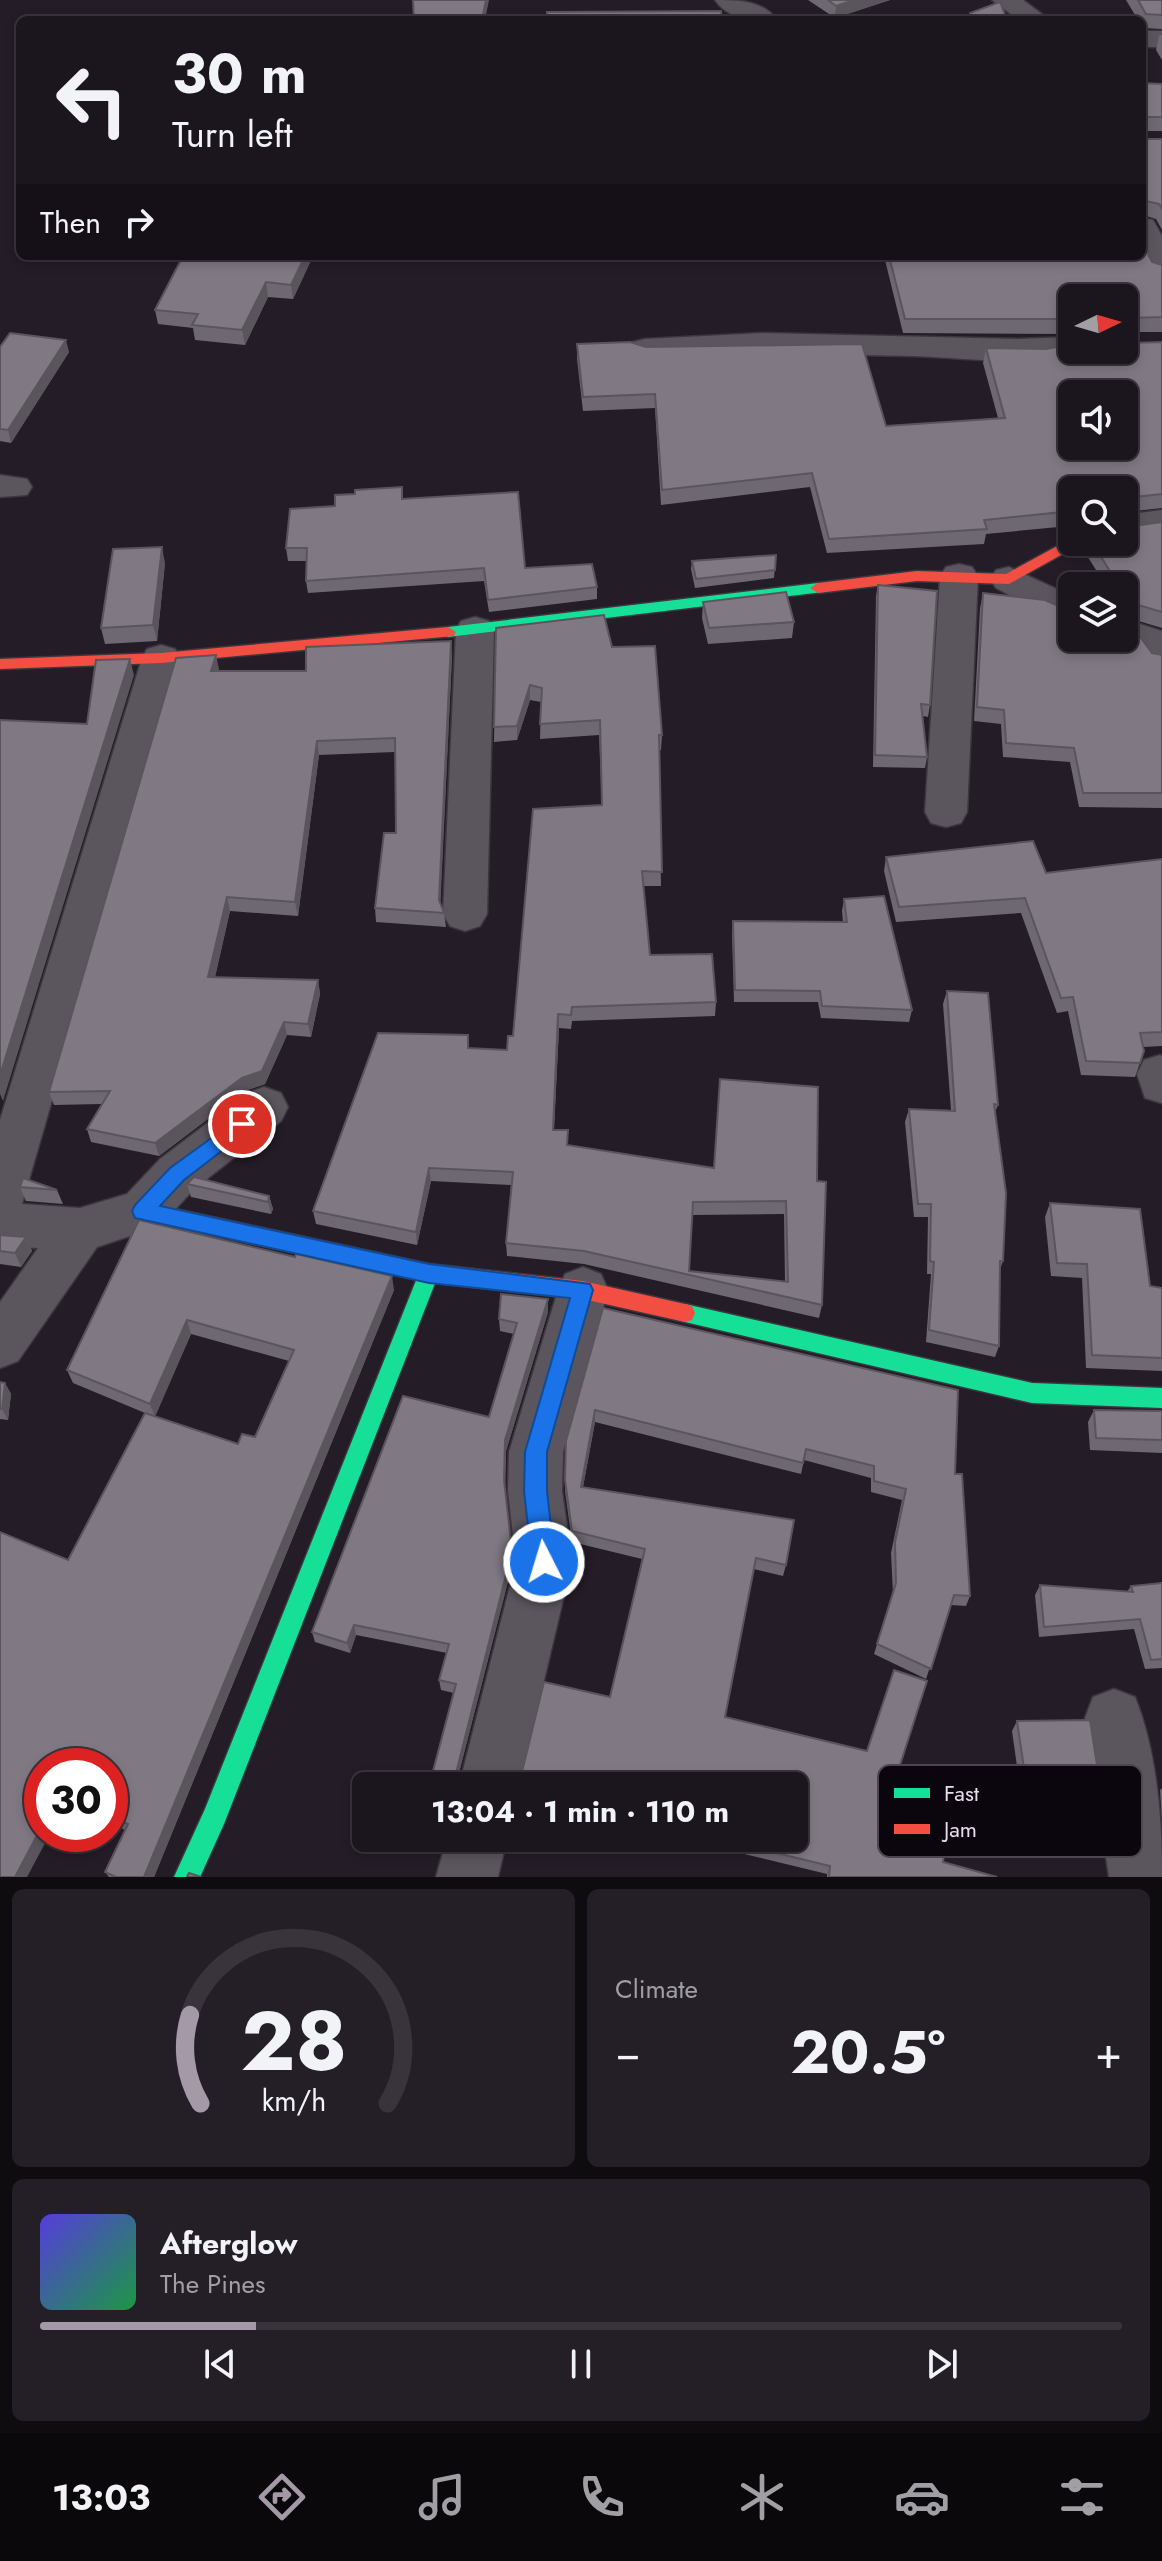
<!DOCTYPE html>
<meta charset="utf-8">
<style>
:root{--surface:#1b151d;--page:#241e26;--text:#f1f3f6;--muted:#a09fa4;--line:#39343b;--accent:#a399a7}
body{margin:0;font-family:Jost,sans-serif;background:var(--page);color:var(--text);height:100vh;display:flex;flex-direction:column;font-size:30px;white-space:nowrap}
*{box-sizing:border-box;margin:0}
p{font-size:26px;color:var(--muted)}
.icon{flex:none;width:44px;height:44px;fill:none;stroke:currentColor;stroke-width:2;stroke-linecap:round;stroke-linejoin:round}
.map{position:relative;height:1877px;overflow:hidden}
.details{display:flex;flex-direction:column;gap:12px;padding:12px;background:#0f0c10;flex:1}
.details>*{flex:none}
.guide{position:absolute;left:16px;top:16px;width:1130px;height:244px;border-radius:12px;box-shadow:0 4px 12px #0003,0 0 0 2px var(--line);background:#1b151d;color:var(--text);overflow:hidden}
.needle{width:52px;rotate:85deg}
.buttons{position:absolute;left:1058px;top:284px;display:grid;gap:16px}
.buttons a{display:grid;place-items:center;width:80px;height:80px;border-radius:12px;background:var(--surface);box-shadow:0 4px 12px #0003,0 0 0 2px var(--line);font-size:40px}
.speed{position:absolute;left:24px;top:1748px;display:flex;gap:16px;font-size:40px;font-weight:700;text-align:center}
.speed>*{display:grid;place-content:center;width:104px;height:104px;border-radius:50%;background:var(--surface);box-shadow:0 4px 12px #0003,0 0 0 2px var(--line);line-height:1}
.speed .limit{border:12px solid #d22;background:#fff;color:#111}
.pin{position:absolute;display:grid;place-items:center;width:68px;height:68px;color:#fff;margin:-34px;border:4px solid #fff;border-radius:50%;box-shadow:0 2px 8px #0007}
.me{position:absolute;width:88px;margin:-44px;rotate:355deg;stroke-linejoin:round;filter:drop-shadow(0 0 6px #0008)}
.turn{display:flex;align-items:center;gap:28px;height:168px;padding:0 24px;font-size:36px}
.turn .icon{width:104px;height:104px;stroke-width:2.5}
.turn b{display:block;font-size:56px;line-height:68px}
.then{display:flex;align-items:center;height:76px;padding:0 24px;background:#0003;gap:16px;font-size:30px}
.big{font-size:60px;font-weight:700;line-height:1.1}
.details .tile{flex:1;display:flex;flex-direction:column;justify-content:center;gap:12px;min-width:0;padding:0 28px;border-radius:12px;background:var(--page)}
.details .dial{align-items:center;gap:0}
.dial svg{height:208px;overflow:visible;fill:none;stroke:var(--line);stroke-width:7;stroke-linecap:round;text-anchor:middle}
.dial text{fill:var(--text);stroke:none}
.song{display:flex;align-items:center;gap:24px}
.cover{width:96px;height:96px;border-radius:12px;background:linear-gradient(135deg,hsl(250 70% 55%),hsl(140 70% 35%))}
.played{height:8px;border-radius:4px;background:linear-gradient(90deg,var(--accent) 20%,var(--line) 20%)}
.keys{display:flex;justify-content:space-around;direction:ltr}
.heat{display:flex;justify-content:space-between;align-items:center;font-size:44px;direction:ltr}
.details .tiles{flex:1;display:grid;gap:12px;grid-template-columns:1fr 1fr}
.tile:last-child{grid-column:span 2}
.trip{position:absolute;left:352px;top:1772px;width:456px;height:80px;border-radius:12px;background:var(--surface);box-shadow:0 4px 12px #0003,0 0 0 2px var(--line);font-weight:700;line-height:80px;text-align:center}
.tab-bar{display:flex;height:128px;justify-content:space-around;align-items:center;background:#0b080c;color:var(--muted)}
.tab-bar .icon{width:56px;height:56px}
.tab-bar .selected{color:var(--accent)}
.tab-bar b{font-size:36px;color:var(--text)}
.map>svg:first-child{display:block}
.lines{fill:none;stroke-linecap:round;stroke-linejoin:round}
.street-casing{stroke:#3c373f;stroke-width:3}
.fast-casing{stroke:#3c373f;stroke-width:3}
.jam-casing{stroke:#3c373f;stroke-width:3}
.street{fill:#5b555e;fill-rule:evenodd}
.fast{fill:#16e098;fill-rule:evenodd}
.jam{fill:#f24e42;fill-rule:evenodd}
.wall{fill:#6e6872;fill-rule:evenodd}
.shaded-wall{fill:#5a555c}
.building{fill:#807984;stroke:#5a555c;stroke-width:2;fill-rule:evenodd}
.route{fill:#1a73e8;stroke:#114b97;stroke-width:2}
.key{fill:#0b060e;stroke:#4d4651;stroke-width:2}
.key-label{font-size:22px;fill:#e7ddec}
</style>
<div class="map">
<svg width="1162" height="1877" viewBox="0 0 1162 1877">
<rect width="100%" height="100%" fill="#241c27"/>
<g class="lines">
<g class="street-casing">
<g id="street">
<path d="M715 0C737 0 763 0 777 20 755 20 729 21 715 0Z"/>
<path d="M992 0H1023L1050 20H1019Z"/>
<rect x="1142" y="31" width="20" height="16"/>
<path d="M1142 218 1153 220 1162 236V277L1151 275 1141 256Z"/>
<path d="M763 333 1018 339 1072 337V350H1086L1084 354C1033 367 966 358 913 356 823 354 735 354 645 359L633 356 629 349 633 342 645 339Z"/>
<path d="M0 475 27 479 32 487 27 495 0 497Z"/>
<path d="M1162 510V534L1124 539V515Z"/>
<path d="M959 564 972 567 978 576 967 812 961 823 946 827 931 823 925 812 940 576 946 567Z"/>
<path d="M1009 567 1072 596V625L1059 621 996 588 990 579 996 570Z"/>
<path d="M475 617 489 621 494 630 487 914 480 926 465 931 450 926 443 914 456 630 461 621Z"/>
<path d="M1124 619 1162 631V669L1148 665 1138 650 1110 641 1109 638H1124Z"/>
<path d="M161 645 175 649 180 658 22 1204 80 1208 127 1194 160 1159 247 1093 264 1087 281 1093 288 1107 281 1121 194 1189 160 1226 97 1247 18 1361 0 1368V1302L38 1248 0 1246V1120L142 658 147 649Z"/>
<path d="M1160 1055 1162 1056V1103L1145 1098 1137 1074 1144 1060Z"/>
<path d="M583 1267 601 1274 608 1290 563 1452 562 1491 572 1562 519 1786H459L516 1562 508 1491 509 1452 558 1290 565 1274Z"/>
<path d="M1114 1689 1135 1697C1157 1752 1162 1818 1162 1877H1109L1085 1718 1093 1697Z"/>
<path d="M447 1838H507L498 1877H436Z"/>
</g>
</g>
<g class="fast-casing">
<g id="fast">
<path d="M818 583 826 588 823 592 448 637 440 632 448 627Z"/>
<path d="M429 1264 436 1267 439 1273 224 1824 200 1877H174L205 1809 419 1273 422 1267Z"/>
<path d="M685 1304 1032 1383 1162 1388V1408L1032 1403 685 1322 678 1320 675 1313 678 1306Z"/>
</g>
</g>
<g class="jam-casing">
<g id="jam">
<path d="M1072 538V542H1081L1079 545 1009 584 917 581 818 593 810 588 818 583 917 571 1006 574Z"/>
<path d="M448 627 456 632 454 636 161 663 0 669V659L161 653Z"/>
<path d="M143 1202 429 1264 583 1281 685 1304 692 1306 695 1313 692 1320 685 1322 583 1299 429 1282 143 1220 136 1217 133 1211 136 1205Z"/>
</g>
</g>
<use href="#street" class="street"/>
<use href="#fast" class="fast"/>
<use href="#jam" class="jam"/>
</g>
<g class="wall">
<path d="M808 0H890L835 18Z"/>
<path d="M1126 0H1162V29L1143 28 1142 20H1138Z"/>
<path d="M1162 35V60L1156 50 1159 36Z"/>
<path d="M1142 83 1162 84V131H1143V139H1162V230L1156 219 1143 215Z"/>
<path d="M313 256 293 299 268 297 245 345 195 340 193 328 158 324 155 310Z"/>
<path d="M884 256H1142L1152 262 1162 265V332H1125L1124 335V298H1072V334L903 333Z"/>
<path d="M1162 342V508L1126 512V527L1162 522V628L1125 617 1124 625V586H1106L1086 554 1089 542H1124L1072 490V530L1069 526 986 534 984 544 827 553 810 487 661 505 655 408 583 411 577 359V344L886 426 998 418 983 363 986 348 1046 349Z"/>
<path d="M0 347 69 352 11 443 0 441Z"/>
<path d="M403 499 525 568 597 587V599L489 612 484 581 308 593 306 581V561H288L286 548 335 506Z"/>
<path d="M776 555 774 578 695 588 691 569 692 561Z"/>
<path d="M165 563 157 641 105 644 101 628Z"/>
<path d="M878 585 930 705 928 717 923 716 927 757 925 768 873 767 876 596Z"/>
<path d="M983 593 1152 653 1162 655V808L1079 807 1070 762 1003 757 1001 724 974 721 980 608Z"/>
<path d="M703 602 794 622 792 638 708 644 702 618Z"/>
<path d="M496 628 612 647 662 735 661 750H659L661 886H643L650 955 716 1002 715 1016 572 1021 571 1029 559 1028 554 1130 568 1146 713 1168 817 1181 822 1305 819 1318 584 1264 507 1256 506 1243 511 1185 431 1181 417 1245 316 1224 313 1211 469 1048 507 1050 602 805 599 735 540 739 541 702 530 700 517 740 494 742ZM784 1214 785 1282 689 1271 692 1215Z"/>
<path d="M216 655 218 671H306L452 656 440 904 444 913 446 927 376 922 375 908 396 833 395 752 319 755 298 916 230 911 215 977 318 980 320 994 311 1037 287 1035 265 1084 245 1091 159 1156 91 1142 87 1129 102 1104 54 1105 49 1092Z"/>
<path d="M886 857 1046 873 1162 859V1046L1143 1047 1140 1063 1135 1077 1081 1075 1068 1011 1057 1013 1021 913 896 922 884 871Z"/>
<path d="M844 899 912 1010 909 1022 821 1018 818 1002H734L732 933 733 921 843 922 842 911Z"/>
<path d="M947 991 998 1105 995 1112 1003 1261 1000 1269 999 1346 995 1357 926 1342 931 1274H927L928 1217H914L905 1122 909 1109 951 1110 943 1004Z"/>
<path d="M187 1184 269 1196 273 1209 271 1214 191 1197Z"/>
<path d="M20 1187 57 1190 63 1204 26 1201Z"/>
<path d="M1050 1203 1150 1286 1162 1288V1371L1086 1368 1082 1278 1051 1276 1045 1217Z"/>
<path d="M139 1220 394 1290 154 1877H109L105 1872 125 1830 110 1823V1766L145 1413 73 1383 67 1370ZM191 1334 289 1361 255 1437 238 1444 155 1416Z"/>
<path d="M0 1235 26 1237 32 1251 21 1267 0 1264Z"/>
<path d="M603 1308 955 1474 970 1596 966 1606 951 1605 926 1679 874 1654 893 1594 891 1553 902 1500 871 1492V1478L804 1460 801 1474 595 1422 583 1487 786 1565 783 1576 754 1569 725 1718 893 1787 943 1862 997 1877H827V1874L678 1838H794V1786H444L434 1783 432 1775 454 1693 441 1690 439 1680 447 1653 356 1635 350 1653 315 1642 312 1632 489 1417 514 1334 500 1331 499 1319 548 1312 506 1451 505 1488 513 1562 457 1780H520L610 1697 642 1559 572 1542 565 1491 566 1441Z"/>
<path d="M0 1382 5 1383 11 1394 8 1420 0 1419Z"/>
<path d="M1094 1410 1162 1411V1453L1090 1450 1088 1422Z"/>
<path d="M1162 1583V1668L1145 1669 1134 1629 1039 1637 1035 1595 1040 1585 1127 1592 1131 1586Z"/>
<path d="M1017 1721 1107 1829 1100 1838H1027L1012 1731Z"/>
<path d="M1162 1788V1822L1160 1790Z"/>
</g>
<g class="shaded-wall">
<path d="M486 0H489L485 20H482Z"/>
<path d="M854 0H890L835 18 836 6Z"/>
<path d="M305 256H313L293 299 291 285Z"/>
<path d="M266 282 268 297 245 345 242 330Z"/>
<path d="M66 340 69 352 11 443 8 430Z"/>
<path d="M162 547 165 563 157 641 153 625Z"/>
<path d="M451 641 452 656 440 914 439 900Z"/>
<path d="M216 655 219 669 214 685 211 671Z"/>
<path d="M130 659 134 675 3 1101 0 1094V1075Z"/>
<path d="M530 685V700L517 740V726Z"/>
<path d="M317 741 319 755 298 916 295 902Z"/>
<path d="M227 897 230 911 212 990 208 977Z"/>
<path d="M318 980 320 994 311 1037 308 1024Z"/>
<path d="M558 1014 559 1028 553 1144V1130Z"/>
<path d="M284 1022 287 1035 265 1084 245 1091 159 1156 155 1143Z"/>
<path d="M429 1168 431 1181 417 1245 416 1232Z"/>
<path d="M269 1196 273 1209 271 1214 268 1202Z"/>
<path d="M26 1237 32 1251 21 1267 15 1253Z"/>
<path d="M392 1276 394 1290 154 1877H144Z"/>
<path d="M548 1299V1312L506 1451 505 1491V1440Z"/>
<path d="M187 1320 191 1334 155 1417 150 1404Z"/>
<path d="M5 1383 11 1394 8 1420 2 1409Z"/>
<path d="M595 1410V1422L581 1498V1487Z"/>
<path d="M512 1551 513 1562 457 1781 455 1777Z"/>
<path d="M354 1625 356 1635 350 1653 347 1643Z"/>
<path d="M42 1826V1834H50L27 1877H15Z"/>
</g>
<g class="building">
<path d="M413 0H486L482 20H414Z"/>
<path d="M828 0H854L836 6Z"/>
<path d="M1138 0H1162V15L1146 14Z"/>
<path d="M1000 2 1007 20H972L970 13Z"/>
<path d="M721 11 722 20H547V12Z"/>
<path d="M1142 83 1162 84V117H1143V139H1162V209L1159 204 1146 201 1143 204 1142 225Z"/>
<path d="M1142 242 1152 262 1162 265V317L1128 318 1124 333V298H1072V319H905L889 256H1142Z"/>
<path d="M183 256H305L291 285 266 282 242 330 192 325 198 314 155 310Z"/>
<path d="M10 333 66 340 8 430 0 429V347Z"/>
<path d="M630 342 646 347 862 344 886 426 1005 418 986 348 1046 349 1072 344V350H1124V342L1128 343 1162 342V494L1126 498V527L1162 522V612L1128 602 1124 595V586H1119L1092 542H1124V490H1072V511L984 520 987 529 829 539 812 473 662 490 655 394 583 397 577 344ZM1072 394H1124V446H1072Z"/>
<path d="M402 487V499L518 492 525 568 592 564 597 587 488 600 484 568 306 581 307 548H286L290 509 335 506V495L355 494V490Z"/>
<path d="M162 547 153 625 101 628 113 549Z"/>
<path d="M776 555 775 570 696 579 692 561Z"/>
<path d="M878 585 937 591 930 705 921 704 927 757 875 755Z"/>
<path d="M786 592 794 622 709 628 703 602Z"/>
<path d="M983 593 1045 600 1072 612V638H1124V632L1141 638 1152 653 1162 655V793H1083L1074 748 1006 743 1004 710 977 707Z"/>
<path d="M604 615 612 647 655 646 662 735H659L662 872 642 871 650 955 712 954 716 1002 572 1007 571 1015 558 1014 553 1130H568L567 1145 714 1168 720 1079 818 1087 817 1181 826 1182 822 1305 584 1251 506 1243 513 1172 429 1168 416 1232 313 1211 378 1033 468 1035V1048L507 1050 508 1036H513L533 809 602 805 600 720 540 724 542 688 530 685 517 726 494 727 496 628ZM786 1201 788 1282 689 1271 693 1202Z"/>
<path d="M451 641 439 900 444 913 375 908 384 833H396L395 738 317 741 295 902 227 897 208 977 318 980 308 1024 284 1022 262 1071 242 1078 155 1143 87 1129 110 1091 49 1092 176 658 216 655 211 671H306V647Z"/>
<path d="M130 659 0 1075V720L87 724 96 660Z"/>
<path d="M1033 841 1046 873 1162 859V1032L1140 1033 1144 1051 1140 1063 1086 1061 1073 997 1061 998 1025 898 899 907 886 857Z"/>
<path d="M884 896 912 1010 822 1006 820 991 735 990 733 921 847 922 844 899Z"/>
<path d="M947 991 988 993 998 1105 994 1104 1006 1193 1003 1261H1000L999 1346 929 1330 934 1262 930 1261 931 1204H918L909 1109 955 1111Z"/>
<path d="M194 1177 269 1196 268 1202 187 1184Z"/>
<path d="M23 1178 57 1190 20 1187Z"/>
<path d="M1050 1203 1140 1209 1150 1286 1162 1288V1358L1092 1355 1087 1264 1057 1263Z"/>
<path d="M139 1220 295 1257 296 1254 392 1276 144 1877H116L105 1872 128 1824 110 1816V1766H42V1826L15 1877H0V1532L68 1560 145 1413 238 1444 242 1434 255 1437 294 1350 187 1320 150 1404 67 1370Z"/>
<path d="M0 1235 26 1237 15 1253 0 1251Z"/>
<path d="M501 1294 548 1299 505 1440 504 1480 512 1551 455 1777 457 1780H520L544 1682 610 1697 645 1549 572 1531 565 1480 566 1441 603 1308 958 1390 955 1474H962L970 1596 954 1595 931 1669 877 1644 896 1583 895 1542 906 1489 874 1481V1466L806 1449 803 1463 595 1410 581 1487 794 1520 786 1565 756 1558 725 1717 867 1751 894 1670 927 1681 893 1787 950 1801 943 1862 997 1877H829L830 1866 714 1838H794V1786H478L432 1775 456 1684 439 1680 449 1644 354 1625 347 1643 312 1632 403 1396 489 1417 517 1323 499 1319Z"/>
<path d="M0 1382 5 1383 2 1409H0Z"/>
<path d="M1094 1410 1162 1411V1440L1096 1438Z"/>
<path d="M1162 1583V1659L1151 1660 1140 1619 1044 1627 1040 1585 1133 1592 1131 1586Z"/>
<path d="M1090 1720 1107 1829H1033L1017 1721Z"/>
<path d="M189 1873 201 1877H187Z"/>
</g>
<path class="route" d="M242 1116 249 1118 252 1124 249 1130 184 1180 160 1206 429 1264 590 1284 593 1290 547 1452V1491L555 1562 552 1570 544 1573 536 1570 532 1562 524 1491 525 1452 570 1298 429 1283 135 1218 132 1211 135 1205 170 1168Z"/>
<rect x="878" y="1765" width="264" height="92" rx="12" class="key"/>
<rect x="894" y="1788" width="36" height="10" fill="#16e098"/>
<rect x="894" y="1824" width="36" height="10" fill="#f24e42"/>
<g class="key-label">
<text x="944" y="1801">Fast</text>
<text x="944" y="1837">Jam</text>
</g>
</svg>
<div class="buttons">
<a><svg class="needle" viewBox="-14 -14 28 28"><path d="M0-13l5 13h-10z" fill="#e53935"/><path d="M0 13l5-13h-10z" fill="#a09fa4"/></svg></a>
<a><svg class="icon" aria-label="sound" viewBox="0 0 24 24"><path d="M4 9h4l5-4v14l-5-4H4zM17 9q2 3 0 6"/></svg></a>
<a><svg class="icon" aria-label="search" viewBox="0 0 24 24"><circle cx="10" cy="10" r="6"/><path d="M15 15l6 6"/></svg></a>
<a><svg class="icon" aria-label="layers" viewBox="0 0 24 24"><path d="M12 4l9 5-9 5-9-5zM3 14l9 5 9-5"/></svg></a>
</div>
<div class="speed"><div class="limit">30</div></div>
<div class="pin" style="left:242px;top:1124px;background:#d93025"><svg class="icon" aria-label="arrive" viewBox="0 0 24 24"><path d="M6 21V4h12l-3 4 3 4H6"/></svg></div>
<svg class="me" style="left:544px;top:1562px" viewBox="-20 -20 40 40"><circle r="17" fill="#1a73e8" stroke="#fff" stroke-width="3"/><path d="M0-11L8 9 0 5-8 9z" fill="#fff"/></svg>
<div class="trip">13:04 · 1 min · 110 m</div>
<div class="guide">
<div class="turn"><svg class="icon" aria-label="left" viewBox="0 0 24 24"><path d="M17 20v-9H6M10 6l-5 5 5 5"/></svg><div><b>30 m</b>Turn left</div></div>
<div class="then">Then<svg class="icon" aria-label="right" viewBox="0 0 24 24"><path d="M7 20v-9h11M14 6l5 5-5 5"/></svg></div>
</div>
</div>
<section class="details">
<div class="tiles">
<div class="tile dial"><svg viewBox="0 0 100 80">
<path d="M14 69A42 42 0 1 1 86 69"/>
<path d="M14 69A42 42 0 0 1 10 35" stroke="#a399a7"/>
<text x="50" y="56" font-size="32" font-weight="700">28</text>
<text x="50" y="72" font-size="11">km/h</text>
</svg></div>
<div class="tile"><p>Climate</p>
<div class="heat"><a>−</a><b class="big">20.5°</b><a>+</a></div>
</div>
<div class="tile">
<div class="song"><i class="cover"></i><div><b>Afterglow</b><p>The Pines</p></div></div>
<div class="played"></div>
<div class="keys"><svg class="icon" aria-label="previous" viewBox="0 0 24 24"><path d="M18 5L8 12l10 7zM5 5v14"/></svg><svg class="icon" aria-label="pause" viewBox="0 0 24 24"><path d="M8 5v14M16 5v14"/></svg><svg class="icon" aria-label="next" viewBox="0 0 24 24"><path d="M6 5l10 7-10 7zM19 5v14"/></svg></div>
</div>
</div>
</section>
<nav class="tab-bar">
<b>13:03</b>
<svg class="icon selected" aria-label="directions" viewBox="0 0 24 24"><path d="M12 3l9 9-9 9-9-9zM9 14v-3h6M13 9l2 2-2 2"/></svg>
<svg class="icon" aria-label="music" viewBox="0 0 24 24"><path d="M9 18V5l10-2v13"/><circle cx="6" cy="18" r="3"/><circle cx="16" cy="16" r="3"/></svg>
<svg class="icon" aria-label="phone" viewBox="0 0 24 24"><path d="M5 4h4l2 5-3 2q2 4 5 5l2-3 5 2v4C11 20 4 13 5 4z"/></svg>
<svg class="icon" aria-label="climate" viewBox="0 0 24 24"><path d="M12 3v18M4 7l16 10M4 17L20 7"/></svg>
<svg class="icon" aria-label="car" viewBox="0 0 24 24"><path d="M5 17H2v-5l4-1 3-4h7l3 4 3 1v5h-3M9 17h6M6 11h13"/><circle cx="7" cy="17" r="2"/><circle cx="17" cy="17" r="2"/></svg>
<svg class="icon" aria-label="filters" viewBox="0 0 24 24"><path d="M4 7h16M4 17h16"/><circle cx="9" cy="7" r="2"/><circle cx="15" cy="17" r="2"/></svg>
</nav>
